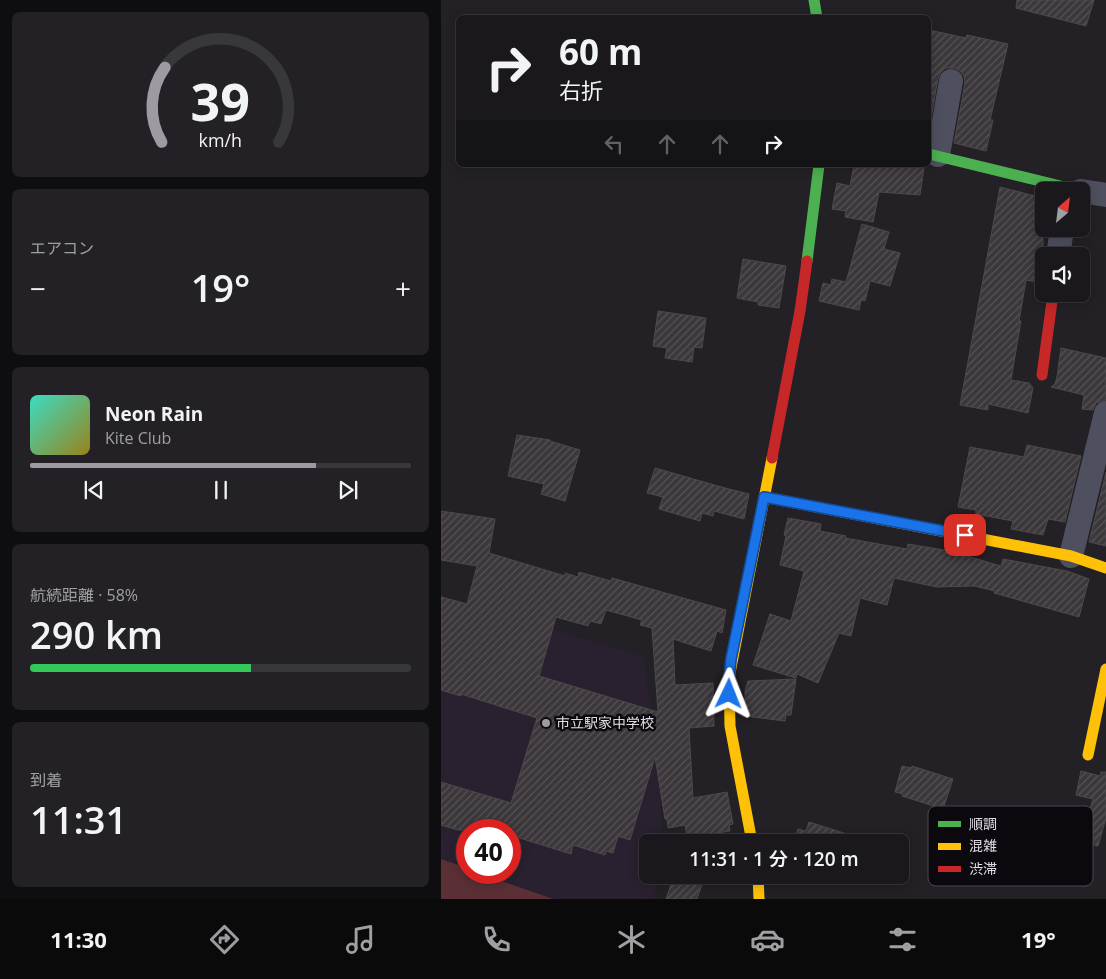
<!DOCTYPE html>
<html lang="ja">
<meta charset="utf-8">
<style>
:root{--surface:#1a181c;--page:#232125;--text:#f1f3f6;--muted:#9fa0a3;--line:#38373b;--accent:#9e9aa2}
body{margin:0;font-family:"Open Sans","Noto Sans JP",sans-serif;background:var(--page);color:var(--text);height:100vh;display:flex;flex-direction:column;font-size:19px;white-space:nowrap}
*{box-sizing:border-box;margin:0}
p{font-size:16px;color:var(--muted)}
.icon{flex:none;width:28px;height:28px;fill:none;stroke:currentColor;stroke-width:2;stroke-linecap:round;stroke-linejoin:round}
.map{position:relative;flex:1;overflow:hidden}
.sheet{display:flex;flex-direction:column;gap:12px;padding:12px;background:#0e0d0f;width:441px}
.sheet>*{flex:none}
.hud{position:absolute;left:15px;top:15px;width:475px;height:152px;border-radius:8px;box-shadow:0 2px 12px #0003,0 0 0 1px var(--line);background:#1a181c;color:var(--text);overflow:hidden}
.needle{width:32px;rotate:28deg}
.tools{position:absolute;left:594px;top:182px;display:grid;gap:10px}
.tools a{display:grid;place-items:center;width:55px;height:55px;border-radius:8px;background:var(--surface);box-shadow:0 2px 12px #0003,0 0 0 1px var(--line);font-size:25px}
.speed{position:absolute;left:15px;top:819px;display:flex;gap:10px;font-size:25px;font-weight:700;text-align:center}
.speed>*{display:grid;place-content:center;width:65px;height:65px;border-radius:50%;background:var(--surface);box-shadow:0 2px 12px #0003,0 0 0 1px var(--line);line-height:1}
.speed .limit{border:8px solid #d22;background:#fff;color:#111}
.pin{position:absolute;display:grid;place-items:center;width:42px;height:42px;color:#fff;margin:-21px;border-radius:10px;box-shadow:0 2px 8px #0006}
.me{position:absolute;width:55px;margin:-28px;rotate:2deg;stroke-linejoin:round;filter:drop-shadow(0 0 4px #0008)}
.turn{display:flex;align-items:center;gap:18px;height:105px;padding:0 20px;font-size:22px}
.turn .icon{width:65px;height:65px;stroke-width:2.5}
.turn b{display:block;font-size:35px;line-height:42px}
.lanes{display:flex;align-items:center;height:48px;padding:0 20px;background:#0003;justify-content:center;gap:25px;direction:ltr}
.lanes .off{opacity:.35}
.big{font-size:38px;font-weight:600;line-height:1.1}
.sheet .widget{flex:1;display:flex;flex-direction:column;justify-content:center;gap:8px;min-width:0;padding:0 18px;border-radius:8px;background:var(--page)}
.sheet .dial{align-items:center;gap:0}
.dial svg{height:130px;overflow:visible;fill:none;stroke:var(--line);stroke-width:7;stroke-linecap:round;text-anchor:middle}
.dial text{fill:var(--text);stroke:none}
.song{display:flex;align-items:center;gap:15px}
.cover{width:60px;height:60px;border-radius:8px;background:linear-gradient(135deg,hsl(170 70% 55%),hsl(50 70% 35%))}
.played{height:5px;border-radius:2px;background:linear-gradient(90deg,var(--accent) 75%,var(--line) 75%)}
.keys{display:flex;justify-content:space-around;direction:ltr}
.heat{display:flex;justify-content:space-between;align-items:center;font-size:28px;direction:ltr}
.charge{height:8px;border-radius:4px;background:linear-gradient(90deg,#34c759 58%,var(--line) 0)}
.trip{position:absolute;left:198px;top:834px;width:270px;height:50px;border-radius:8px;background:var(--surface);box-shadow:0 2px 12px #0003,0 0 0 1px var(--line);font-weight:600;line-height:50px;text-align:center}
.tabs{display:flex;height:80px;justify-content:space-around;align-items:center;background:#0a0a0b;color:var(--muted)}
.tabs .icon{width:35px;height:35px}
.tabs .active{color:var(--accent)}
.tabs b{font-size:22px;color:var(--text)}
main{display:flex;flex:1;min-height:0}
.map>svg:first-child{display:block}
.built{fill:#292130;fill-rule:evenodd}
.park{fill:#5b2f36}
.building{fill:url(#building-hatch);stroke:#4d494d;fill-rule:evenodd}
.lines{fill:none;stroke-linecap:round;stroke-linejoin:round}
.street{stroke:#4f505f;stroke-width:24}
.fast{stroke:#4caf50;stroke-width:11}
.slow{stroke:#ffc107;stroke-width:11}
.jam{stroke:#c62828;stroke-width:11}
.route-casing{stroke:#114b97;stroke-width:12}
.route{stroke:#1a73e8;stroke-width:9}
.poi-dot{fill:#9e9aa2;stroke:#0b090e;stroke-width:2}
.labels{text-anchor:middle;stroke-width:5;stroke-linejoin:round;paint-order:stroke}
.poi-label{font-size:14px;fill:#e1dce4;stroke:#0b090e;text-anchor:start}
.key{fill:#0b090e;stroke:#4b484e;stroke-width:1}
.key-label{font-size:14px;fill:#e1dce4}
</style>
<main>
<section class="sheet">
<div class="widget dial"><svg viewBox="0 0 100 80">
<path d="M14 69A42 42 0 1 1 86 69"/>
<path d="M14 69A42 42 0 0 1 16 23" stroke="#9e9aa2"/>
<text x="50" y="56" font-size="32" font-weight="700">39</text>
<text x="50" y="72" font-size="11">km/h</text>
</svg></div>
<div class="widget"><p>エアコン</p>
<div class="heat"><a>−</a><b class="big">19°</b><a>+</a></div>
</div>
<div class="widget">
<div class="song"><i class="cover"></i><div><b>Neon Rain</b><p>Kite Club</p></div></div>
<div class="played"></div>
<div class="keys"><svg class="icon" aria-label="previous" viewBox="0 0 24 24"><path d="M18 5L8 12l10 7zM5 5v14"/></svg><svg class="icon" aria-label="pause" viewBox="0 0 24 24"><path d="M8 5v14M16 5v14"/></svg><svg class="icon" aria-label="next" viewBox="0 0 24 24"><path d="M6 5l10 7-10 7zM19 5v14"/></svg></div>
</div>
<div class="widget"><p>航続距離 · 58%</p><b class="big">290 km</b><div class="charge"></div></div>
<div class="widget"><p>到着</p><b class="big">11:31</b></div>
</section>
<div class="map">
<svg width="665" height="899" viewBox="0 0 665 899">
<defs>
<pattern id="building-hatch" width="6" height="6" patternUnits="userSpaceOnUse" patternTransform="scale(1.25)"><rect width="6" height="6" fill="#3b373b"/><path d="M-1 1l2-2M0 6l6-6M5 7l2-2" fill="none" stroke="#575357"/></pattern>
</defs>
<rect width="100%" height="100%" fill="#232026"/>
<path class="built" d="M0 595 203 657 219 790 221 842H206V875H218L213 899H0ZM26 830H69V872H26Z"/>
<path class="park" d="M0 859 26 868V872L38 873 112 899H0Z"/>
<g class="building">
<path d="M576 0H653L645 26 575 8Z"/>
<path d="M488 30 525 38 526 35 567 44 549 120H552L545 151 513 143 524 83 523 76 519 71 513 68H505L500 72 497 78 488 130Z"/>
<path d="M413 165H477L483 168 479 195 438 192 432 222 404 217 405 211 391 209 396 183 409 186Z"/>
<path d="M559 187 602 198V273L601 283 585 280 578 321H580L570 380 588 383 592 388 587 413 547 404V410L519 405Z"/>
<path d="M421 224 448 232 443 249 459 253 449 286 429 281 424 301 420 300 418 310 378 301 382 283 390 285 391 279 405 282Z"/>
<path d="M302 259 345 266 338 308 317 305V302L296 298Z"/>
<path d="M217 311 265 318 261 348 253 347 251 362 224 358 226 348 212 346Z"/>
<path d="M620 348 665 358V400L655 403 652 410 641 409 643 395 610 387 614 384 616 377Z"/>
<path d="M76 435 109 440V441L139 450 124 501 100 494 103 484 67 476Z"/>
<path d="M586 445 640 456 624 522 607 519 602 535 570 529 572 521 535 514V510L517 507 529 447 583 457Z"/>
<path d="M214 468 284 488 308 494 303 519 273 511 272 516 261 513 259 521 218 509 222 497 206 493Z"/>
<path d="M665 472V546L648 542Z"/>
<path d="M0 511 54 519 48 553 124 576V573L137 577 138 572 170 581 171 578 285 610 281 633 276 631 270 651 232 639 234 685 272 683 273 726 248 728 252 798 286 792 292 824 288 825 289 831 264 835 265 841 247 842 244 825 227 828 226 819H224L214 757 189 840 177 836 172 853 165 851 164 855 132 845 130 854 69 835V830H17L0 825V782L70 803 96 718 20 694V696L0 690V597L26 604 36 566 0 560ZM165 610 201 620 199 625 211 628 217 712 98 676 115 617 147 626 149 621 160 624Z"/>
<path d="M347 518 380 524 379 531 405 536 404 538 466 549 467 544 509 551 560 566 562 559 626 571 648 579 638 617 553 593 554 591 533 586 496 587 453 578 446 605 419 598 410 636 398 633 377 683 356 674 355 678 312 665 329 614 350 621 363 571 339 565 345 536 343 535Z"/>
<path d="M355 679 350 715H345L344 721 304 716V691L307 681Z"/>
<path d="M461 766 470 768 471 766 512 779 502 809 461 796 462 794 454 792Z"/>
<path d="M640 771 659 776 660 772H665V818L657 846 639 841 652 799 635 795Z"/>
<path d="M368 822 422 839 421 842H352L357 829 365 831Z"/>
<path d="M233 875H252L263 878 256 899H225Z"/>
</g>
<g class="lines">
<g class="street">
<path d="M497 155 510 81"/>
<path d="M640 191 665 195"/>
<path d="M617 256 621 229"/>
<path d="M630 556 665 413"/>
</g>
<g class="fast">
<path d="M373 0 376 18"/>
<path d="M488 154 640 191"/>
<path d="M366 261 378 165"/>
</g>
<g class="slow">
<path d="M323 497 630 556 665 568"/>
<path d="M647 755 665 669"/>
<path d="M311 842 289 726 288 678 331 458"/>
<path d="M317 875 318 899"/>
</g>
<g class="jam">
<path d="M601 375 612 294"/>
<path d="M331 458 359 311 366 261"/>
</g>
</g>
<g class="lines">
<g class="route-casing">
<path id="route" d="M288 694V678L290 659 323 497 524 535"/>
</g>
<use href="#route" class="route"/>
</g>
<circle class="poi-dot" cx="105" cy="723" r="5"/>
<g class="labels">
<g class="poi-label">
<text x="115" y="728">市立駅家中学校</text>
</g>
</g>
<rect x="487" y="806" width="165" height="80" rx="8" class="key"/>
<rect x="497" y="821" width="23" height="6" fill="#4caf50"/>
<rect x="497" y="843" width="23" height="7" fill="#ffc107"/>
<rect x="497" y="866" width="23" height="6" fill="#c62828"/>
<g class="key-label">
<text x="528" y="829">順調</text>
<text x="528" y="851">混雑</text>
<text x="528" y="874">渋滞</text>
</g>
</svg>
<div class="tools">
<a><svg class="needle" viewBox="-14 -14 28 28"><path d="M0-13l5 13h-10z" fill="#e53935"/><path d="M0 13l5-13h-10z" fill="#9fa0a3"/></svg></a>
<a><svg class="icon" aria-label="sound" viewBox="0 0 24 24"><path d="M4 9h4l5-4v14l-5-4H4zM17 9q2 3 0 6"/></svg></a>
</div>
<div class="speed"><div class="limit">40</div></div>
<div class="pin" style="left:524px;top:535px;background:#d93025"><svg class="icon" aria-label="arrive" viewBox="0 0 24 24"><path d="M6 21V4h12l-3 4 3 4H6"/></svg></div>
<svg class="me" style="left:288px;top:694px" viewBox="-20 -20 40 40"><path d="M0-17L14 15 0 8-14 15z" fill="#1a73e8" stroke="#fff" stroke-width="4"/></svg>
<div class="trip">11:31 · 1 分 · 120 m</div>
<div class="hud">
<div class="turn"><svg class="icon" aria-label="right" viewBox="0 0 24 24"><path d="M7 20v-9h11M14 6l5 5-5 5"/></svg><div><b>60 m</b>右折</div></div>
<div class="lanes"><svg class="icon off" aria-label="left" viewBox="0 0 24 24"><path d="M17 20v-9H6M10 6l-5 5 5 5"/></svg><svg class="icon off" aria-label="ahead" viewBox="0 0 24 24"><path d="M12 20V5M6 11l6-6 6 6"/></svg><svg class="icon off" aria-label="ahead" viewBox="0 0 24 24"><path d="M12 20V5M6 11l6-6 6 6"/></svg><svg class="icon" aria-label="right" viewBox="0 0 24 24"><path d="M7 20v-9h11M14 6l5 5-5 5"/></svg></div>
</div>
</div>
</main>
<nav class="tabs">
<b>11:30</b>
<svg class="icon active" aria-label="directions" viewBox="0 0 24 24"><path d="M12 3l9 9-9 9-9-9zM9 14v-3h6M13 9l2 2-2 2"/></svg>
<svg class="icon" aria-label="music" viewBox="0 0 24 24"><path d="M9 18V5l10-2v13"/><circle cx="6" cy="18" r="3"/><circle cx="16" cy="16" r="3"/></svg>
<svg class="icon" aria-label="phone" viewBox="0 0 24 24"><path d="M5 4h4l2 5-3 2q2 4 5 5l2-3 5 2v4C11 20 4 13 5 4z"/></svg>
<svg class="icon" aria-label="climate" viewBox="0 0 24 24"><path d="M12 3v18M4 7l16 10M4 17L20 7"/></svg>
<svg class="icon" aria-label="car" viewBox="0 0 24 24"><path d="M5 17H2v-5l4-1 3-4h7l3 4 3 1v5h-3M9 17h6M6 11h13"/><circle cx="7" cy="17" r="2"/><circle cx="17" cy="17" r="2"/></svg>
<svg class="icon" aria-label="filters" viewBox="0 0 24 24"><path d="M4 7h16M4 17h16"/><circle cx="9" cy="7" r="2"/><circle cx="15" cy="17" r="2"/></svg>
<b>19°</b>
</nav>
